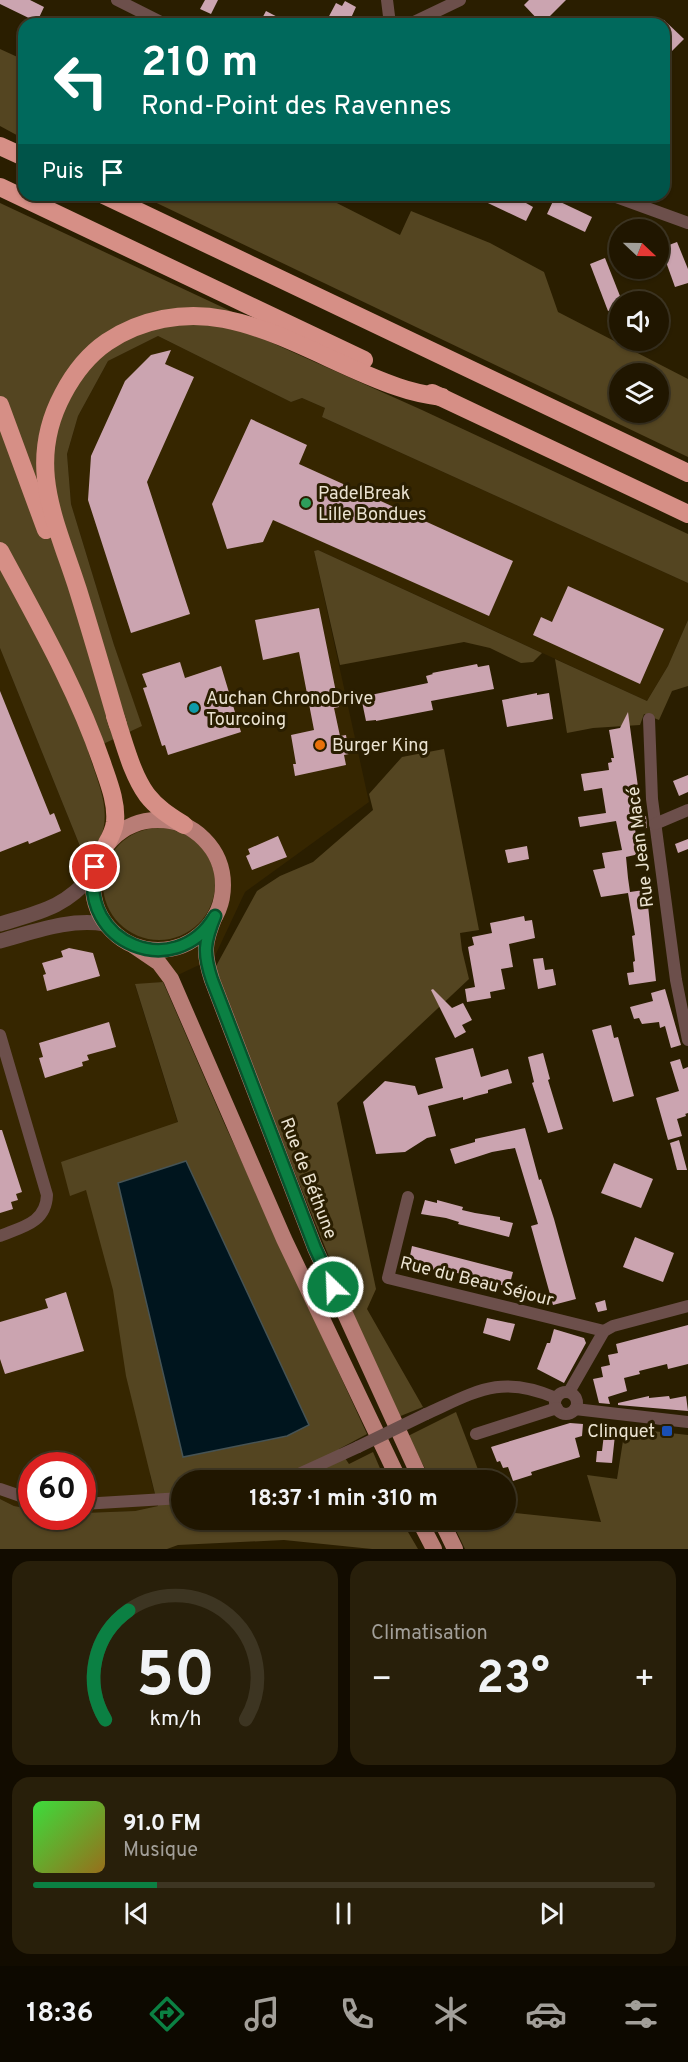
<!DOCTYPE html>
<html lang="fr">
<meta charset="utf-8">
<style>
:root{--surface:#201600;--page:#281f0a;--text:#f1f3f6;--muted:#a29f99;--line:#3d3522;--accent:#0b8043}
body{margin:0;font-family:Overpass,sans-serif;background:var(--page);color:var(--text);height:100vh;display:flex;flex-direction:column;font-size:22px;white-space:nowrap}
*{box-sizing:border-box;margin:0}
p{font-size:20px;color:var(--muted)}
.icon{flex:none;width:33px;height:33px;fill:none;stroke:currentColor;stroke-width:2;stroke-linecap:round;stroke-linejoin:round}
.map{position:relative;height:1549px;overflow:hidden}
.details{display:flex;flex-direction:column;gap:12px;padding:12px;background:#120c00;flex:1}
.details>*{flex:none}
.guide{position:absolute;left:18px;top:18px;width:652px;height:183px;border-radius:18px;box-shadow:0 2px 4px #0004,0 0 0 2px var(--line);background:#00695c;color:#fff;overflow:hidden}
.needle{width:39px;rotate:112deg}
.tools{position:absolute;left:609px;top:219px;display:grid;gap:12px}
.tools a{display:grid;place-items:center;width:60px;height:60px;border-radius:50%;background:var(--surface);box-shadow:0 2px 4px #0004,0 0 0 2px var(--line);font-size:30px}
.speed{position:absolute;left:18px;top:1452px;display:flex;gap:12px;font-size:30px;font-weight:700;text-align:center}
.speed>*{display:grid;place-content:center;width:78px;height:78px;border-radius:50%;background:var(--surface);box-shadow:0 2px 4px #0004,0 0 0 2px var(--line);line-height:1}
.speed .limit{border:9px solid #d22;background:#fff;color:#111}
.pin{position:absolute;display:grid;place-items:center;width:51px;height:51px;color:#fff;margin:-26px;border:3px solid #fff;border-radius:50%;box-shadow:0 2px 6px #0007}
.me{position:absolute;width:66px;margin:-33px;rotate:336deg;stroke-linejoin:round;filter:drop-shadow(0 0 4px #0008)}
.turn{display:flex;align-items:center;gap:21px;height:126px;padding:0 24px;font-size:27px}
.turn .icon{width:78px;height:78px;stroke-width:2.5}
.turn b{display:block;font-size:42px;line-height:51px}
.then{display:flex;align-items:center;height:57px;padding:0 24px;background:#0003;gap:12px;font-size:22px}
.big{font-size:45px;font-weight:700;line-height:1.1}
.details .tile{flex:1;display:flex;flex-direction:column;justify-content:center;gap:9px;min-width:0;padding:0 21px;border-radius:18px;background:var(--page)}
.details .dial{align-items:center;gap:0}
.dial svg{height:156px;overflow:visible;fill:none;stroke:var(--line);stroke-width:7;stroke-linecap:round;text-anchor:middle}
.dial text{fill:var(--text);stroke:none}
.song{display:flex;align-items:center;gap:18px}
.cover{width:72px;height:72px;border-radius:9px;background:linear-gradient(135deg,hsl(120 70% 55%),hsl(40 70% 35%))}
.played{height:6px;border-radius:3px;background:linear-gradient(90deg,var(--accent) 20%,var(--line) 20%)}
.keys{display:flex;justify-content:space-around;direction:ltr}
.heat{display:flex;justify-content:space-between;align-items:center;font-size:33px;direction:ltr}
.details .tiles{flex:1;display:grid;gap:12px;grid-template-columns:1fr 1fr}
.tile:last-child{grid-column:span 2}
.trip{position:absolute;left:171px;top:1470px;width:345px;height:60px;border-radius:30px;background:var(--surface);box-shadow:0 2px 4px #0004,0 0 0 2px var(--line);font-weight:700;line-height:60px;text-align:center}
.tab-bar{display:flex;height:96px;justify-content:space-around;align-items:center;background:#0d0900;color:var(--muted)}
.tab-bar .icon{width:42px;height:42px}
.tab-bar .on{color:var(--accent)}
.tab-bar b{font-size:27px;color:var(--text)}
.map>svg:first-child{display:block}
.built{fill:#362600}
.green{fill:#544521;fill-rule:evenodd}
.water{fill:#00151e;stroke:#465354;stroke-width:1.5}
.building{fill:#cba4b0}
.lines{fill:none;stroke-linecap:round;stroke-linejoin:round}
.minor{stroke:#6c4f4b;stroke-width:12}
.tertiary{stroke:#6c4f4b;stroke-width:15}
.primary{stroke:#b87d76;stroke-width:16}
.motorway{stroke:#d68f86;stroke-width:18}
.minor-bridge{stroke:#6c4f4b;stroke-width:12}
.route-casing{stroke:#07532c;stroke-width:15}
.route{stroke:#0b8043;stroke-width:10}
.leisure-dot{fill:#2e9e5b;stroke:#2a1e00;stroke-width:2}
.culture-dot{fill:#0f9aa8;stroke:#2a1e00;stroke-width:2}
.food-dot{fill:#e8710a;stroke:#2a1e00;stroke-width:2}
.transit-dot{fill:#1a4fb4;stroke:#2a1e00;stroke-width:2}
.labels{text-anchor:middle;stroke-width:6;stroke-linejoin:round;paint-order:stroke}
.poi-label{font-size:18px;fill:#ebe3d1;stroke:#2a1e00;text-anchor:start}
.street-label{font-size:18px;fill:#ebe3d1;stroke:#2a1e00}
</style>
<div class="map">
<svg width="688" height="1549" viewBox="0 0 688 1549">
<rect width="100%" height="100%" fill="#2a1e00"/>
<path class="built" d="M158 336 291 402 302 398 325 408 322 417 688 583V620L668 666 647 701 318 550 314 551 369 802 245 892 214 958 163 982 135 985 189 1159 150 1476 158 1506 135 1511 83 1513 82 1466H32L31 1509 14 1506 0 1499V648L86 861 88 751 141 726 114 645 71 504 67 454 78 416 108 361Z"/>
<g class="green">
<path d="M0 49 24 60V139L0 126Z"/>
<path d="M140 195H321L400 235 411 211 490 243 544 272 558 312 688 379V457ZM620 374H658V412H620Z"/>
<path d="M0 203 239 315 268 341 422 410 688 534V583L322 417 325 408 302 398 291 402 158 336 108 361 78 416 67 454 71 504 114 645 142 726 88 751C101 793 119 823 86 861L0 648Z"/>
<path d="M318 550 542 653 533 662 521 663 490 648 464 642 340 665 314 551Z"/>
<path d="M688 620V686L672 691 659 720 644 714 640 725 593 728 567 733 555 659 647 701 668 666Z"/>
<path d="M444 749 479 930 460 933 462 950 469 979 337 1103 376 1289 367 1309 423 1407 398 1417C331 1270 274 1119 215 968L257 891 280 876 313 862 373 810 369 794 402 757Z"/>
<circle cx="159" cy="884" r="56"/>
<path d="M163 982 225 1125 367 1434 339 1449 349 1464 373 1452 385 1480H182V1520H401L418 1549H372L284 1540 178 1545 167 1549H0V1499L14 1506 31 1509 32 1516H82L83 1513 135 1511 158 1506 126 1376 113 1290 86 1190 70 1196 61 1162 178 1122 135 984Z"/>
<path d="M456 1412 482 1480H431L408 1436Z"/>
<path d="M625 1428 688 1435V1549H465L451 1520H506V1512L601 1522 587 1475 617 1479Z"/>
</g>
<path class="water" d="M186 1161 309 1425 287 1436 183 1457 118 1183Z"/>
<g class="building">
<path d="M0 0H30L44 7 37 22 0 4Z"/>
<path d="M205 0H218L211 14 200 9Z"/>
<path d="M529 0H566L542 24 524 5Z"/>
<path d="M345 1 356 7 351 18 347 16 343 24H335L327 20 336 3 342 6Z"/>
<path d="M266 11 291 24H259Z"/>
<path d="M664 20 684 39 664 59Z"/>
<path d="M471 195H512L533 207 526 221Z"/>
<path d="M554 199 592 217 585 232 547 214Z"/>
<path d="M677 242 688 269V283L675 287 661 248Z"/>
<path d="M605 258 620 296V307L608 311 590 264Z"/>
<path d="M171 350 165 364 194 377 147 482 190 614 131 633 88 500 91 456 125 381 151 355Z"/>
<path d="M251 419 307 445 299 464 513 561 489 616 273 520 263 542 227 549 212 504Z"/>
<path d="M568 586 664 629 640 684 533 635 541 617 552 622Z"/>
<path d="M319 608 339 707 334 708 340 736 346 735 349 754 344 755 346 765 295 776 293 764H296L291 735 314 730 299 652 263 660 255 620Z"/>
<path d="M180 662 185 678 221 666 241 732 168 755 165 745 162 746 150 709 143 688 147 687 142 674Z"/>
<path d="M477 664 478 667 489 665 494 689 431 701 433 710 376 721V720L366 721 361 697 428 683 426 676 433 674 432 673Z"/>
<path d="M0 691 50 815 54 813 61 831 29 844 28 841 0 852Z"/>
<path d="M537 693V695L549 693 553 719 507 727 502 700Z"/>
<path d="M628 712 642 817 646 816 647 828 635 829 639 854 626 857 628 878 630 892 644 890 645 896H647L656 981 629 985 627 973 634 972 633 962 635 961 632 936 635 935 628 893 601 897 593 870 605 868 602 853 622 850 616 821 580 827 578 817 606 813 602 788 584 791 581 774 609 770 608 763 612 762 611 758H614L609 730 620 728Z"/>
<path d="M688 775V792L679 796 673 781Z"/>
<path d="M278 836 287 857 252 870 246 856 250 854 248 849Z"/>
<path d="M688 839V849L678 853 675 844Z"/>
<path d="M527 846 529 859 508 863 505 850Z"/>
<path d="M524 916 525 921 532 920 535 938 509 944 513 967 501 969 505 989 490 992 491 998 467 1002 465 989 475 987 468 947 474 945 472 937 492 933 490 923Z"/>
<path d="M69 948 93 953 100 976 47 991 43 975 46 974 42 963 63 957 61 951Z"/>
<path d="M543 958 545 970 553 969 556 985 538 989 533 959Z"/>
<path d="M433 989 452 1008 463 1003 472 1020 462 1025 466 1032 455 1038 431 990Z"/>
<path d="M665 989 681 1045 671 1048 665 1026 660 1028 659 1022 642 1024 639 1018 634 1019 630 1007 653 1001 651 993Z"/>
<path d="M109 1022 116 1047 87 1055 89 1060 82 1062 83 1066 45 1078 39 1058 43 1057 39 1043Z"/>
<path d="M611 1025 614 1038 618 1037 634 1096 613 1102 592 1030Z"/>
<path d="M473 1048 481 1077 508 1069 512 1083 488 1090V1093L476 1096 463 1100V1097L428 1106 436 1136 427 1138 405 1152 376 1154 363 1102 385 1081 415 1086 418 1095 443 1088 435 1058Z"/>
<path d="M543 1053 550 1079 548 1080 563 1129 548 1133 532 1083 534 1082 528 1057Z"/>
<path d="M680 1059 683 1069 688 1067V1113L685 1114 683 1107 686 1116 677 1119 682 1136 668 1140 656 1098 679 1091 670 1062Z"/>
<path d="M525 1128 539 1180 541 1179 554 1219 576 1299 553 1305 531 1226 538 1224 515 1148 492 1152 455 1164 450 1149 475 1142V1139Z"/>
<path d="M0 1130H2L22 1192 16 1194 18 1200 11 1202 13 1209 0 1213Z"/>
<path d="M679 1140 687 1170H677L670 1143Z"/>
<path d="M614 1163 653 1179 641 1208 601 1193Z"/>
<path d="M425 1200 437 1203V1200L463 1207 462 1210 475 1213 500 1217V1220L513 1223 509 1237 458 1224 459 1222 446 1218 421 1214Z"/>
<path d="M635 1237 674 1253 663 1282 623 1267Z"/>
<path d="M412 1246 513 1272 509 1287 446 1270V1273L420 1266 421 1264 409 1261Z"/>
<path d="M66 1292 84 1351 5 1374 0 1359V1322L48 1308 45 1299Z"/>
<path d="M605 1300 607 1310 598 1312 595 1303Z"/>
<path d="M487 1318 515 1324 510 1341 483 1333Z"/>
<path d="M688 1325V1364L668 1369 667 1364 639 1371 640 1374 624 1378 627 1391 608 1397 610 1404 599 1403 593 1379 603 1377 601 1367 610 1365 608 1355 618 1353 616 1344Z"/>
<path d="M554 1329 584 1338 586 1343 564 1383 537 1369 547 1343H550Z"/>
<path d="M649 1396V1398L669 1396 670 1399 686 1396 688 1411 618 1405V1403Z"/>
<path d="M570 1423 583 1424 582 1436 575 1438 580 1457 531 1472 532 1475 513 1481 508 1467 503 1468 500 1461 497 1462 491 1447Z"/>
<path d="M604 1434 615 1435 612 1463 596 1462 597 1451H602Z"/>
</g>
<g class="lines">
<g class="minor">
<path d="M117 0 165 24"/>
<path d="M387 0 390 24"/>
<path d="M410 24 460 0"/>
<path d="M611 195 688 223"/>
<path d="M649 719 652 799 676 980 688 1040"/>
<path d="M655 824 688 810"/>
<path d="M0 1035 47 1195C46 1223 22 1227 0 1236"/>
<path d="M408 1197 388 1278 604 1331"/>
<path d="M569 1392 604 1331 613 1326 688 1306"/>
<circle cx="566" cy="1403" r="11"/>
<path d="M575 1409 688 1422"/>
<path d="M426 1414C477 1391 501 1374 556 1398"/>
<path d="M476 1434 557 1408"/>
<path d="M286 1480 358 1447"/>
<path d="M0 1489 32 1500"/>
<path d="M82 1504 182 1498"/>
</g>
<g class="tertiary">
<path d="M0 924C40 912 65 908 93 874"/>
<path d="M0 941C34 932 69 918 105 924"/>
</g>
<g class="primary">
<circle cx="158" cy="885" r="65"/>
<path d="M215 916C204 943 203 952 212 980L315 1248 421 1480"/>
<path d="M134 946 159 963 171 979 284 1239 399 1480"/>
<path d="M419 1520 434 1549"/>
<path d="M441 1520 455 1549"/>
</g>
<g class="motorway">
<path d="M0 146 24 157"/>
<path d="M0 187 364 360"/>
<path d="M104 195 688 473"/>
<path d="M432 393 688 514"/>
<path d="M0 405 46 530"/>
<path d="M0 551C37 620 77 689 102 763 108 781 117 802 115 822 114 830 111 836 107 843"/>
<path d="M115 716C124 741 131 773 147 795 157 808 170 816 184 825"/>
<path d="M118 725C105 680 92 635 78 590 56 521 25 465 63 394 74 373 88 355 107 342 141 319 184 311 224 319 285 331 339 367 398 387 412 392 427 395 442 397"/>
</g>
<path class="minor-bridge" d="M358 1447 426 1414"/>
</g>
<g class="lines">
<g class="route-casing">
<path id="route" d="M95 867C78 943 175 983 215 916 204 943 203 953 212 980L315 1248 333 1287"/>
</g>
<use href="#route" class="route"/>
</g>
<circle class="leisure-dot" cx="306" cy="503" r="6"/>
<circle class="culture-dot" cx="194" cy="708" r="6"/>
<circle class="food-dot" cx="320" cy="745" r="6"/>
<rect class="transit-dot" x="661" y="1425" width="12" height="12" rx="3"/>
<g class="labels">
<g class="poi-label">
<text x="318" y="499">PadelBreak<tspan x="318" dy="21">Lille Bondues</tspan></text>
<text x="206" y="704">Auchan ChronoDrive<tspan x="206" dy="21">Tourcoing</tspan></text>
<text x="332" y="751">Burger King</text>
<text x="655" y="1437" text-anchor="end">Clinquet</text>
</g>
<g class="street-label">
<text transform="translate(640 847) rotate(-97)" y="6">Rue Jean Macé</text>
<text transform="translate(309 1178) rotate(69)" y="6">Rue de Béthune</text>
<text transform="translate(477 1281) rotate(14)" y="6">Rue du Beau Séjour</text>
</g>
</g>
</svg>
<div class="tools">
<a><svg class="needle" viewBox="-14 -14 28 28"><path d="M0-13l5 13h-10z" fill="#e53935"/><path d="M0 13l5-13h-10z" fill="#a29f99"/></svg></a>
<a><svg class="icon" aria-label="sound" viewBox="0 0 24 24"><path d="M4 9h4l5-4v14l-5-4H4zM17 9q2 3 0 6"/></svg></a>
<a><svg class="icon" aria-label="layers" viewBox="0 0 24 24"><path d="M12 4l9 5-9 5-9-5zM3 14l9 5 9-5"/></svg></a>
</div>
<div class="speed"><div class="limit">60</div></div>
<div class="pin" style="left:95px;top:867px;background:#d93025"><svg class="icon" aria-label="arrive" viewBox="0 0 24 24"><path d="M6 21V4h12l-3 4 3 4H6"/></svg></div>
<svg class="me" style="left:333px;top:1287px" viewBox="-20 -20 40 40"><circle r="17" fill="#0b8043" stroke="#fff" stroke-width="3"/><path d="M0-11L8 9 0 5-8 9z" fill="#fff"/></svg>
<div class="trip">18:37 · 1 min · 310 m</div>
<div class="guide">
<div class="turn"><svg class="icon" aria-label="left" viewBox="0 0 24 24"><path d="M17 20v-9H6M10 6l-5 5 5 5"/></svg><div><b>210 m</b>Rond-Point des Ravennes</div></div>
<div class="then">Puis<svg class="icon" aria-label="arrive" viewBox="0 0 24 24"><path d="M6 21V4h12l-3 4 3 4H6"/></svg></div>
</div>
</div>
<section class="details">
<div class="tiles">
<div class="tile dial"><svg viewBox="0 0 100 80">
<path d="M14 69A42 42 0 1 1 86 69"/>
<path d="M14 69A42 42 0 0 1 26 13" stroke="#0b8043"/>
<text x="50" y="56" font-size="32" font-weight="700">50</text>
<text x="50" y="72" font-size="11">km/h</text>
</svg></div>
<div class="tile"><p>Climatisation</p>
<div class="heat"><a>−</a><b class="big">23°</b><a>+</a></div>
</div>
<div class="tile">
<div class="song"><i class="cover"></i><div><b>91.0 FM</b><p>Musique</p></div></div>
<div class="played"></div>
<div class="keys"><svg class="icon" aria-label="previous" viewBox="0 0 24 24"><path d="M18 5L8 12l10 7zM5 5v14"/></svg><svg class="icon" aria-label="pause" viewBox="0 0 24 24"><path d="M8 5v14M16 5v14"/></svg><svg class="icon" aria-label="next" viewBox="0 0 24 24"><path d="M6 5l10 7-10 7zM19 5v14"/></svg></div>
</div>
</div>
</section>
<nav class="tab-bar">
<b>18:36</b>
<svg class="icon on" aria-label="directions" viewBox="0 0 24 24"><path d="M12 3l9 9-9 9-9-9zM9 14v-3h6M13 9l2 2-2 2"/></svg>
<svg class="icon" aria-label="music" viewBox="0 0 24 24"><path d="M9 18V5l10-2v13"/><circle cx="6" cy="18" r="3"/><circle cx="16" cy="16" r="3"/></svg>
<svg class="icon" aria-label="phone" viewBox="0 0 24 24"><path d="M5 4h4l2 5-3 2q2 4 5 5l2-3 5 2v4C11 20 4 13 5 4z"/></svg>
<svg class="icon" aria-label="climate" viewBox="0 0 24 24"><path d="M12 3v18M4 7l16 10M4 17L20 7"/></svg>
<svg class="icon" aria-label="car" viewBox="0 0 24 24"><path d="M5 17H2v-5l4-1 3-4h7l3 4 3 1v5h-3M9 17h6M6 11h13"/><circle cx="7" cy="17" r="2"/><circle cx="17" cy="17" r="2"/></svg>
<svg class="icon" aria-label="filters" viewBox="0 0 24 24"><path d="M4 7h16M4 17h16"/><circle cx="9" cy="7" r="2"/><circle cx="15" cy="17" r="2"/></svg>
</nav>
